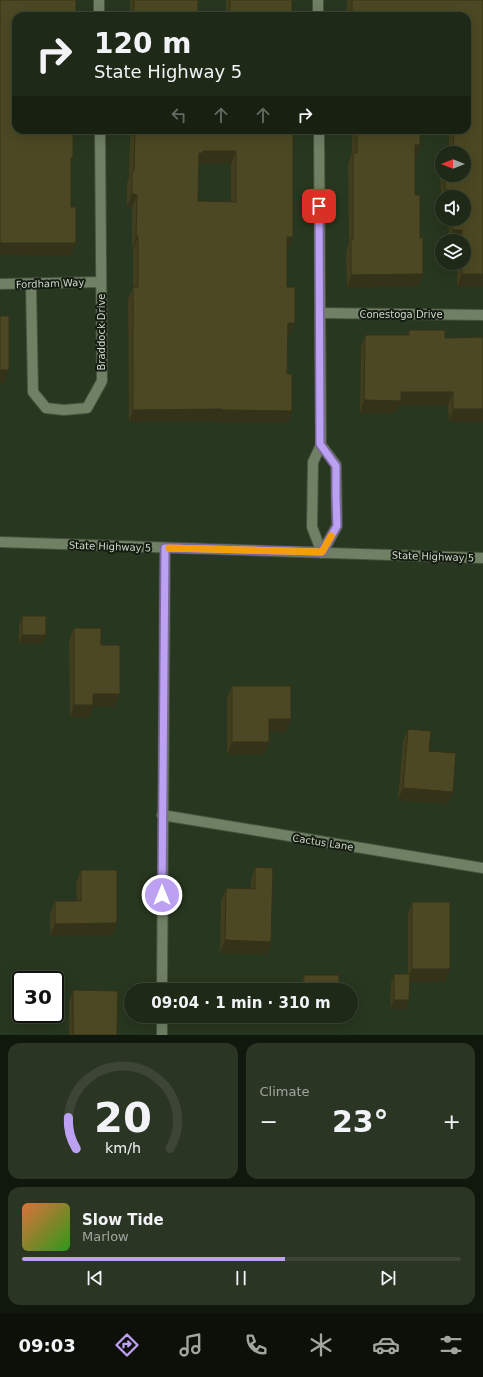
<!DOCTYPE html>
<meta charset="utf-8">
<style>
:root{--surface:#1e2917;--page:#2b3524;--text:#f1f3f6;--muted:#a1a6a1;--line:#3c4536;--accent:#bca0f2}
body{margin:0;font-family:"DejaVu Sans",sans-serif;background:var(--page);color:var(--text);height:100vh;display:flex;flex-direction:column;font-size:15px;white-space:nowrap}
*{box-sizing:border-box;margin:0}
p{font-size:13px;color:var(--muted)}
.icon{flex:none;width:22px;height:22px;fill:none;stroke:currentColor;stroke-width:2;stroke-linecap:round;stroke-linejoin:round}
.map{position:relative;height:1035px;overflow:hidden}
.panel{display:flex;flex-direction:column;gap:8px;padding:8px;background:#10170d;flex:1}
.panel>*{flex:none}
.guide{position:absolute;left:12px;top:12px;width:459px;height:122px;border-radius:12px;box-shadow:0 4px 16px #0002,0 0 0 1px var(--line);background:#1e2917;color:var(--text);overflow:hidden}
.needle{width:26px;rotate:270deg}
.tools{position:absolute;left:435px;top:146px;display:grid;gap:8px}
.tools a{display:grid;place-items:center;width:36px;height:36px;border-radius:50%;background:var(--surface);box-shadow:0 4px 16px #0002,0 0 0 1px var(--line);font-size:20px}
.speed{position:absolute;left:12px;top:971px;display:flex;gap:8px;font-size:20px;font-weight:700;text-align:center}
.speed>*{display:grid;place-content:center;width:52px;height:52px;border-radius:50%;background:var(--surface);box-shadow:0 4px 16px #0002,0 0 0 1px var(--line);line-height:1}
.speed .limit{border:2px solid #111;border-radius:6px;background:#fff;color:#111}
.pin{position:absolute;display:grid;place-items:center;width:34px;height:34px;color:#fff;margin:-17px;border-radius:8px;box-shadow:0 2px 6px #0006}
.me{position:absolute;width:44px;margin:-22px;rotate:0deg;stroke-linejoin:round;filter:drop-shadow(0 0 3px #0008)}
.turn{display:flex;align-items:center;gap:14px;height:84px;padding:0 16px;font-size:18px}
.turn .icon{width:52px;height:52px;stroke-width:2.5}
.turn b{display:block;font-size:28px;line-height:34px}
.lanes{display:flex;align-items:center;height:38px;padding:0 16px;background:#0003;justify-content:center;gap:20px;direction:ltr}
.lanes .off{opacity:.35}
.big{font-size:30px;font-weight:800;line-height:1.1}
.panel .widget{flex:1;display:flex;flex-direction:column;justify-content:center;gap:6px;min-width:0;padding:0 14px;border-radius:12px;background:var(--page)}
.panel .dial{align-items:center;gap:0}
.dial svg{height:104px;overflow:visible;fill:none;stroke:var(--line);stroke-width:7;stroke-linecap:round;text-anchor:middle}
.dial text{fill:var(--text);stroke:none}
.song{display:flex;align-items:center;gap:12px}
.cover{width:48px;height:48px;border-radius:6px;background:linear-gradient(135deg,hsl(20 70% 55%),hsl(110 70% 35%))}
.played{height:4px;border-radius:2px;background:linear-gradient(90deg,var(--accent) 60%,var(--line) 60%)}
.keys{display:flex;justify-content:space-around;direction:ltr}
.heat{display:flex;justify-content:space-between;align-items:center;font-size:22px;direction:ltr}
.panel .tiles{flex:1;display:grid;gap:8px;grid-template-columns:1fr 1fr}
.widget:last-child{grid-column:span 2}
.trip{position:absolute;left:124px;top:983px;width:234px;height:40px;border-radius:20px;background:var(--surface);box-shadow:0 4px 16px #0002,0 0 0 1px var(--line);font-weight:800;line-height:40px;text-align:center}
.tabs{display:flex;height:64px;justify-content:space-around;align-items:center;background:#0c1009;color:var(--muted)}
.tabs .icon{width:28px;height:28px}
.tabs .on{color:var(--accent)}
.tabs b{font-size:18px;color:var(--text)}
.map>svg:first-child{display:block}
.lines{fill:none;stroke-linecap:round;stroke-linejoin:round}
.street-casing{stroke:#46523d;stroke-width:12}
.secondary-casing{stroke:#46523d;stroke-width:12}
.street{stroke:#6f8065;stroke-width:10}
.secondary{stroke:#6f8065;stroke-width:10}
.wall{fill:#403e1e;fill-rule:evenodd}
.shaded-wall{fill:#343218}
.building{fill:#4b4823;stroke:#343218;fill-rule:evenodd}
.route-casing{stroke:#7a689d;stroke-width:10}
.route{stroke:#bca0f2;stroke-width:7}
.slow{stroke:#f59e0b;stroke-width:7}
.labels{text-anchor:middle;stroke-width:4;stroke-linejoin:round;paint-order:stroke}
.street-label{font-size:10px;fill:#ced8c9;stroke:#151c11}
</style>
<div class="map">
<svg width="483" height="1035" viewBox="0 0 483 1035">
<rect width="100%" height="100%" fill="#28371f"/>
<g class="lines">
<g class="street-casing">
<g id="street">
<path d="M99 0V16"/>
<path d="M318 0V16"/>
<path d="M319 130 321 445 313 462 312 527 322 553"/>
<path d="M0 284 101 282"/>
<path d="M31 284 33 392 46 408 64 410 87 408 102 381 100 130"/>
<path d="M320 313 483 315"/>
<path d="M321 445 336 465 337 526 322 553"/>
<path d="M162 815 483 868"/>
<path d="M162 990 165 548"/>
<path d="M162 1035V1016"/>
</g>
</g>
<g class="secondary-casing">
<path id="secondary" d="M0 542 483 558"/>
</g>
<use href="#street" class="street"/>
<use href="#secondary" class="secondary"/>
</g>
<g class="wall">
<rect x="130" y="0" width="68" height="16"/>
<rect x="226" y="0" width="66" height="16"/>
<path d="M347 0H483V287H457V263H464V241H449V219H464V197H442V202H441L440 165 442 161V175H464L449 153V130H467V16H347Z"/>
<path d="M130 130H293V237L288 250H287V287L295 323 290 335H288V423H217V421L129 422 128 299 133 287V250H132V207H127V183L129 178ZM199 164H231V201H198Z"/>
<path d="M352 130H420V145L416 158H415V195L419 286 347 288 346 252 349 244 348 165 352 153Z"/>
<path d="M409 330 445 338 483 337 449 422 448 405H399L396 413H360L361 347 365 335H407Z"/>
<path d="M22 616 43 644H19V625Z"/>
<path d="M74 628 101 645 115 707H93L89 717H70L69 641Z"/>
<path d="M232 686 286 732H269L264 755H227V698Z"/>
<path d="M408 729 453 792 448 804 398 800 403 741Z"/>
<path d="M255 867 267 954 220 953 221 901 226 888 251 889V880Z"/>
<path d="M81 870 112 936H50V914L55 901H77L76 883Z"/>
<path d="M412 902 445 982H410L406 1009H390L391 983 394 974H408V914Z"/>
<path d="M304 975 339 990H301V984Z"/>
<path d="M73 990 117 1035H69V1002Z"/>
</g>
<g class="shaded-wall">
<path d="M415 145H420L416 158H410Z"/>
<path d="M203 151H236L231 164H199V153Z"/>
<path d="M453 189 450 197H443L445 190Z"/>
<path d="M132 194 137 195 132 207H127Z"/>
<path d="M453 230H462L458 241H449Z"/>
<path d="M136 237H138L133 250H132Z"/>
<path d="M287 237H293L288 250H283Z"/>
<path d="M0 243H76L71 256 0 255Z"/>
<path d="M423 274 419 286 347 288 351 275Z"/>
<path d="M462 274H483V287H457Z"/>
<path d="M288 323H295L290 335H283Z"/>
<path d="M0 370H9L4 383H0Z"/>
<path d="M401 392H453L448 405H399L396 413H360L364 400Z"/>
<path d="M222 409 217 421 129 422 133 410Z"/>
<path d="M453 409H483V422H449Z"/>
<path d="M222 410 292 411 288 423H217Z"/>
<path d="M22 635H46L43 644H19Z"/>
<path d="M93 694H120L115 707H93L89 717H70L74 705Z"/>
<path d="M269 719H291L286 732H264Z"/>
<path d="M232 742H269L264 755H227Z"/>
<path d="M403 788 453 792 448 804 398 800Z"/>
<path d="M117 923 112 936H50L55 924Z"/>
<path d="M225 940 271 942 267 954 220 953Z"/>
<path d="M412 969H450L445 982H407Z"/>
<path d="M394 1000H409L406 1009H390Z"/>
</g>
<g class="building">
<path d="M0 0H76V16H16V130H73V158H71V207H76V243H0Z"/>
<rect x="134" y="0" width="64" height="16"/>
<rect x="230" y="0" width="62" height="16"/>
<path d="M352 0H483V274H462V263H464V241H462V230H453V219H464V197H453V189L445 190V175H464V153H445H453L454 130H467V16H352Z"/>
<path d="M135 130H293V237H287V287H295V323H288L287 374H292V411L222 410V409L133 410V287H138V237H136L137 195 132 194V171H134ZM203 151H236V202L198 201 199 153H203Z"/>
<path d="M357 130H420V145H415V195H420V238L423 237V274L351 275V239H353V153H357Z"/>
<rect x="0" y="316" width="9" height="54"/>
<path d="M409 330H445V338L483 337V409H453V392H401V401L364 400 365 335H409Z"/>
<rect x="22" y="616" width="24" height="19"/>
<path d="M74 628H101V645H120V694H93V705H74Z"/>
<path d="M232 686H291V719H269V742H232Z"/>
<path d="M408 729 431 731 429 751 456 753 453 792 403 788Z"/>
<path d="M255 867 273 868 271 942 225 940 226 888 255 889Z"/>
<path d="M81 870H117V923L55 924V901H81Z"/>
<rect x="412" y="902" width="38" height="67"/>
<path d="M394 974H410L409 1000H394Z"/>
<rect x="304" y="975" width="35" height="15"/>
<path d="M73 990 118 991 117 1035H73Z"/>
</g>
<g class="lines">
<g class="route-casing">
<path id="route" d="M162 895 165 548 322 552 337 526 336 496V466L320 444 319 206"/>
</g>
<use href="#route" class="route"/>
<path class="slow" d="M169 548 322 552 331 536"/>
</g>
<g class="labels">
<g class="street-label">
<text transform="translate(50 283) rotate(-2)" y="4">Fordham Way</text>
<text x="401" y="318">Conestoga Drive</text>
<text transform="translate(101 332) rotate(-90)" y="4">Braddock Drive</text>
<text transform="translate(110 546) rotate(2)" y="4">State Highway 5</text>
<text transform="translate(433 556) rotate(2)" y="4">State Highway 5</text>
<text transform="translate(323 842) rotate(9)" y="4">Cactus Lane</text>
</g>
</g>
</svg>
<div class="tools">
<a><svg class="needle" viewBox="-14 -14 28 28"><path d="M0-13l5 13h-10z" fill="#e53935"/><path d="M0 13l5-13h-10z" fill="#a1a6a1"/></svg></a>
<a><svg class="icon" aria-label="sound" viewBox="0 0 24 24"><path d="M4 9h4l5-4v14l-5-4H4zM17 9q2 3 0 6"/></svg></a>
<a><svg class="icon" aria-label="layers" viewBox="0 0 24 24"><path d="M12 4l9 5-9 5-9-5zM3 14l9 5 9-5"/></svg></a>
</div>
<div class="speed"><div class="limit">30</div></div>
<div class="pin" style="left:319px;top:206px;background:#d93025"><svg class="icon" aria-label="arrive" viewBox="0 0 24 24"><path d="M6 21V4h12l-3 4 3 4H6"/></svg></div>
<svg class="me" style="left:162px;top:895px" viewBox="-20 -20 40 40"><circle r="17" fill="#bca0f2" stroke="#fff" stroke-width="3"/><path d="M0-11L8 9 0 5-8 9z" fill="#fff"/></svg>
<div class="trip">09:04 · 1 min · 310 m</div>
<div class="guide">
<div class="turn"><svg class="icon" aria-label="right" viewBox="0 0 24 24"><path d="M7 20v-9h11M14 6l5 5-5 5"/></svg><div><b>120 m</b>State Highway 5</div></div>
<div class="lanes"><svg class="icon off" aria-label="left" viewBox="0 0 24 24"><path d="M17 20v-9H6M10 6l-5 5 5 5"/></svg><svg class="icon off" aria-label="ahead" viewBox="0 0 24 24"><path d="M12 20V5M6 11l6-6 6 6"/></svg><svg class="icon off" aria-label="ahead" viewBox="0 0 24 24"><path d="M12 20V5M6 11l6-6 6 6"/></svg><svg class="icon" aria-label="right" viewBox="0 0 24 24"><path d="M7 20v-9h11M14 6l5 5-5 5"/></svg></div>
</div>
</div>
<section class="panel">
<div class="tiles">
<div class="widget dial"><svg viewBox="0 0 100 80">
<path d="M14 69A42 42 0 1 1 86 69"/>
<path d="M14 69A42 42 0 0 1 8 45" stroke="#bca0f2"/>
<text x="50" y="56" font-size="32" font-weight="700">20</text>
<text x="50" y="72" font-size="11">km/h</text>
</svg></div>
<div class="widget"><p>Climate</p>
<div class="heat"><a>−</a><b class="big">23°</b><a>+</a></div>
</div>
<div class="widget">
<div class="song"><i class="cover"></i><div><b>Slow Tide</b><p>Marlow</p></div></div>
<div class="played"></div>
<div class="keys"><svg class="icon" aria-label="previous" viewBox="0 0 24 24"><path d="M18 5L8 12l10 7zM5 5v14"/></svg><svg class="icon" aria-label="pause" viewBox="0 0 24 24"><path d="M8 5v14M16 5v14"/></svg><svg class="icon" aria-label="next" viewBox="0 0 24 24"><path d="M6 5l10 7-10 7zM19 5v14"/></svg></div>
</div>
</div>
</section>
<nav class="tabs">
<b>09:03</b>
<svg class="icon on" aria-label="directions" viewBox="0 0 24 24"><path d="M12 3l9 9-9 9-9-9zM9 14v-3h6M13 9l2 2-2 2"/></svg>
<svg class="icon" aria-label="music" viewBox="0 0 24 24"><path d="M9 18V5l10-2v13"/><circle cx="6" cy="18" r="3"/><circle cx="16" cy="16" r="3"/></svg>
<svg class="icon" aria-label="phone" viewBox="0 0 24 24"><path d="M5 4h4l2 5-3 2q2 4 5 5l2-3 5 2v4C11 20 4 13 5 4z"/></svg>
<svg class="icon" aria-label="climate" viewBox="0 0 24 24"><path d="M12 3v18M4 7l16 10M4 17L20 7"/></svg>
<svg class="icon" aria-label="car" viewBox="0 0 24 24"><path d="M5 17H2v-5l4-1 3-4h7l3 4 3 1v5h-3M9 17h6M6 11h13"/><circle cx="7" cy="17" r="2"/><circle cx="17" cy="17" r="2"/></svg>
<svg class="icon" aria-label="filters" viewBox="0 0 24 24"><path d="M4 7h16M4 17h16"/><circle cx="9" cy="7" r="2"/><circle cx="15" cy="17" r="2"/></svg>
</nav>
